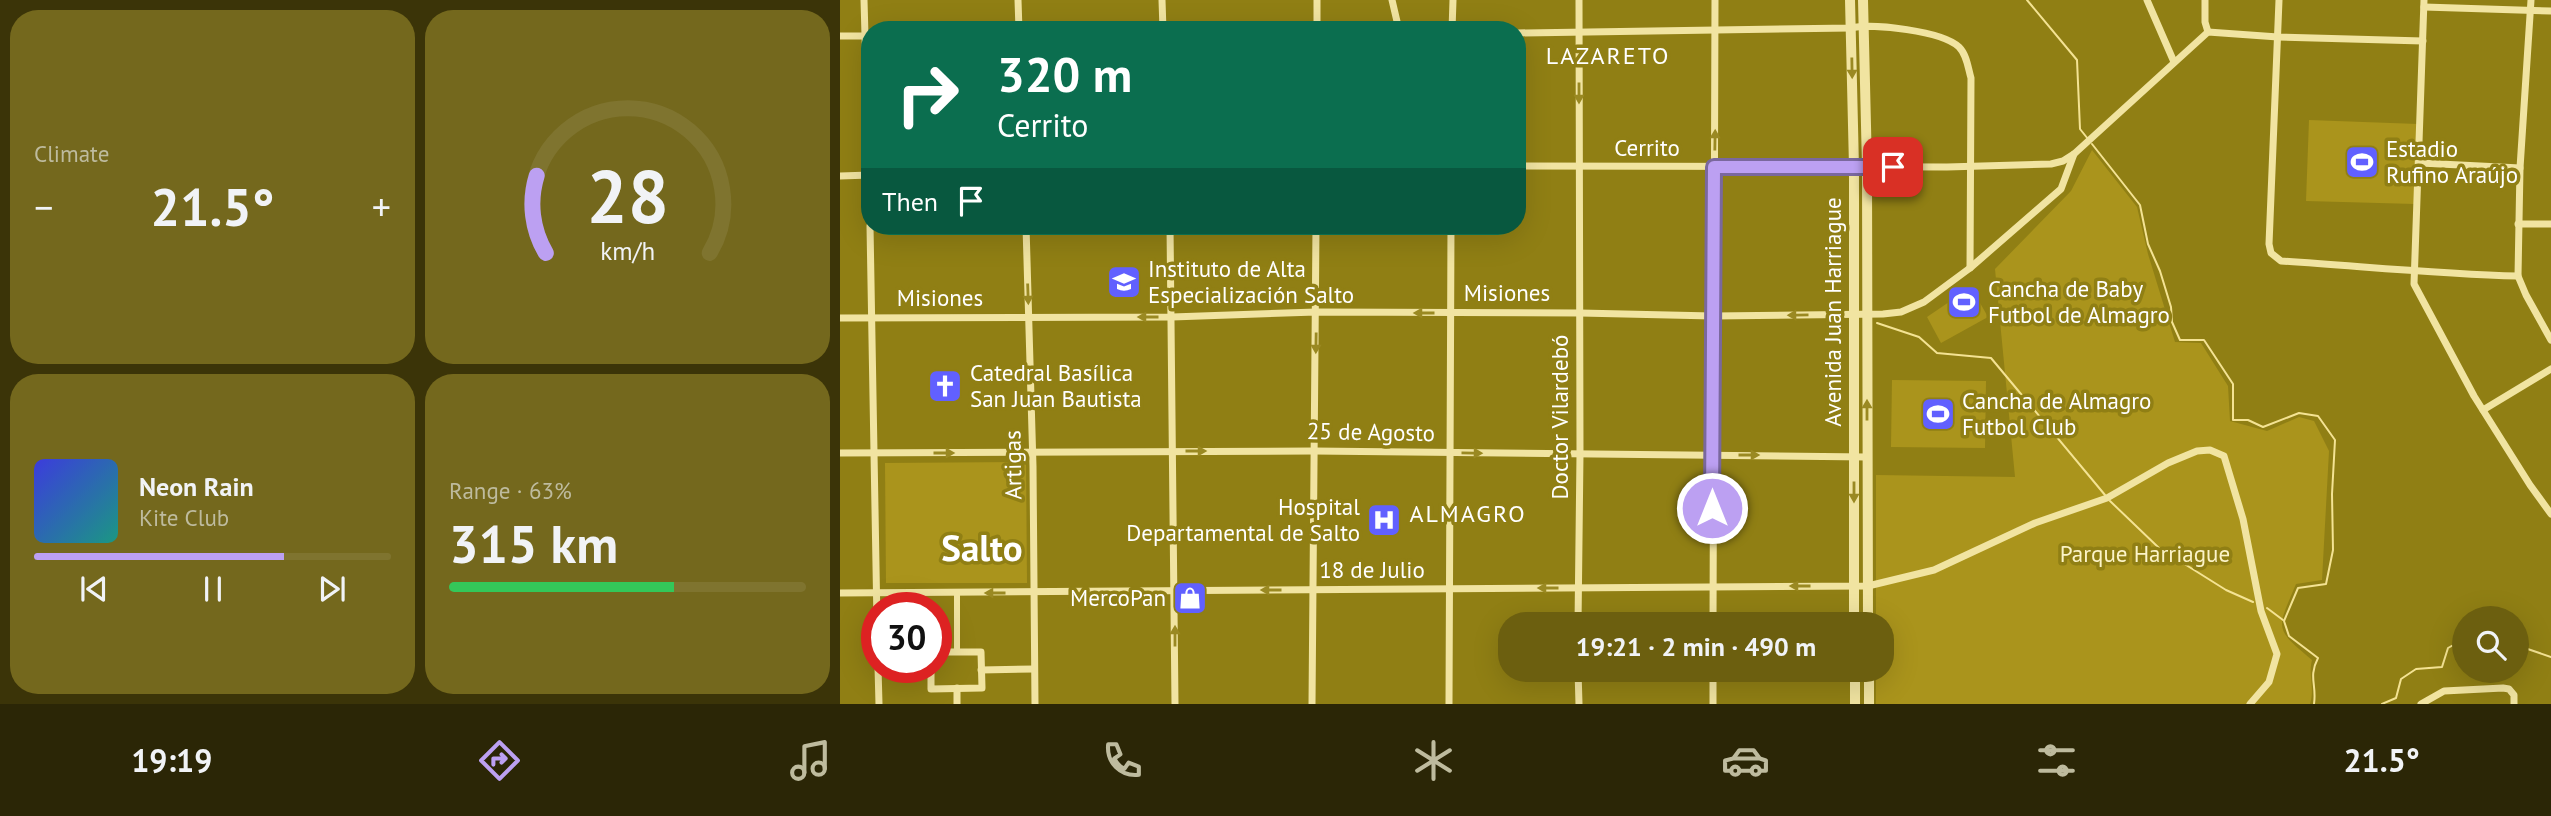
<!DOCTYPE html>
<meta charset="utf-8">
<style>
:root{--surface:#6c5f0f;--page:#74681d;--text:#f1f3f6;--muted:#bebb9e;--line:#7f742f;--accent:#bca0f2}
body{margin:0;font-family:"PT Sans",sans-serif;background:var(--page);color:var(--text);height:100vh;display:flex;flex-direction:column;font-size:26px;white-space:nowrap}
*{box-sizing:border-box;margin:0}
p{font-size:23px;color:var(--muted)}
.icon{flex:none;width:38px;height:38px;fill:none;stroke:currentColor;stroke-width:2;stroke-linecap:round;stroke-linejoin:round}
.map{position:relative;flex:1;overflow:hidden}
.panel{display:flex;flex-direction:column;gap:10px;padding:10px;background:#3b3408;width:840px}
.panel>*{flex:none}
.guide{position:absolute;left:21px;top:21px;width:665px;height:214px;border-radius:28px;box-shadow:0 7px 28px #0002;background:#0b6e4f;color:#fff;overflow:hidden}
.controls{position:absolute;left:1612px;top:606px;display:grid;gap:14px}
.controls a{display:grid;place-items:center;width:77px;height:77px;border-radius:50%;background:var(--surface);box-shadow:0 7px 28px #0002;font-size:35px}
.speed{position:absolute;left:21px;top:592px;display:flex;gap:14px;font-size:35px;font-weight:700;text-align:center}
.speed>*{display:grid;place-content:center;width:91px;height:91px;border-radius:50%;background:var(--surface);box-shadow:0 7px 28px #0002;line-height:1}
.speed .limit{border:10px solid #d22;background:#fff;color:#111}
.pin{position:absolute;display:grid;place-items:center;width:60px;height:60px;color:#fff;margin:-30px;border-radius:14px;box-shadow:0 4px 10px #0006}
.me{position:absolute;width:77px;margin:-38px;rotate:0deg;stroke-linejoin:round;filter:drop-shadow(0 0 5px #0008)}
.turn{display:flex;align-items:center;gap:24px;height:147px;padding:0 21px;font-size:32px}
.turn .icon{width:91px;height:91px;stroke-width:2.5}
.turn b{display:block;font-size:49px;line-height:60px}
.then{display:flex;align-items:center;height:66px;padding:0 21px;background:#0003;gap:14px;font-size:26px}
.big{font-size:52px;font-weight:600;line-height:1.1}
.panel .widget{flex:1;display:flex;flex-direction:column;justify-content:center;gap:10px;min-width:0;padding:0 24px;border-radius:28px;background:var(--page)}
.panel .dial{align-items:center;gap:0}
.dial svg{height:182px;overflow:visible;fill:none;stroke:var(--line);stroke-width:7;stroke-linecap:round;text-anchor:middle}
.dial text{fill:var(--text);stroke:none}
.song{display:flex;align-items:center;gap:21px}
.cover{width:84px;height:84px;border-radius:10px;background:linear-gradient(135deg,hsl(240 70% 55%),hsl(170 70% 35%))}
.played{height:7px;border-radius:4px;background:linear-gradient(90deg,var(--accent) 70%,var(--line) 70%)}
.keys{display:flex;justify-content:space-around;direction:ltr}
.heat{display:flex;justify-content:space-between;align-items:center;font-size:38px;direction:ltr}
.charge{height:10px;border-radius:5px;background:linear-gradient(90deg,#34c759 63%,var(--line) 0)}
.panel .tiles{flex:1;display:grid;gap:10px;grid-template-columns:repeat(2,1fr)}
.trip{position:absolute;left:658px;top:612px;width:396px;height:70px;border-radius:28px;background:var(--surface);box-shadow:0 7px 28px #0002;font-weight:600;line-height:70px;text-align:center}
.dock{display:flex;height:112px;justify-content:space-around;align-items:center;background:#2b2606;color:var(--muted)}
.dock .icon{width:49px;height:49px}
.dock .selected{color:var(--accent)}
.dock b{font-size:32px;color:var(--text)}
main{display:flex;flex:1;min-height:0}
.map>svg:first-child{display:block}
.green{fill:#aa941c}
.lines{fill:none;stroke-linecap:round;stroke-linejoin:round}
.stream{stroke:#f4e393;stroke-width:2}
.pedestrian{stroke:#f1e4a1;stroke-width:6}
.minor{stroke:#f1e4a1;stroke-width:7}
.tertiary{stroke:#f1e4a1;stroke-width:10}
.oneway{fill:#9a8922}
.route-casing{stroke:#7a689d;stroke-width:18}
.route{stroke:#bca0f2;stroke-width:12}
.labels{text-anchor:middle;stroke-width:7;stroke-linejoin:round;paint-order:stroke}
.street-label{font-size:23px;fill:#fff;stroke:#907f14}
.poi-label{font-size:23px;fill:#fff;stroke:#907f14;text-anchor:start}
.park-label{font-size:23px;fill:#fcf4c8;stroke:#907f14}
.neighbourhood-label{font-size:24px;letter-spacing:2px;fill:#fff;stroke:#907f14}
.town-label{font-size:37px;font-weight:bold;fill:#fff;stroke:#907f14}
</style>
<main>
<section class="panel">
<div class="tiles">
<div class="widget"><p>Climate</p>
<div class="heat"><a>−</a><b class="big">21.5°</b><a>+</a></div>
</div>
<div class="widget dial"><svg viewBox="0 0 100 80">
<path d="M14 69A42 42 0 1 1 86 69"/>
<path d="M14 69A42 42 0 0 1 10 35" stroke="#bca0f2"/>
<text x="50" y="56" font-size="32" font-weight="700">28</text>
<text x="50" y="72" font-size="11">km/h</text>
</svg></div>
<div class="widget">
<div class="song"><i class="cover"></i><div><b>Neon Rain</b><p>Kite Club</p></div></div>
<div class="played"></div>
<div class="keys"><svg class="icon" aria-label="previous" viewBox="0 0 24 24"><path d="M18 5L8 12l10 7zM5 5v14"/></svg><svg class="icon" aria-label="pause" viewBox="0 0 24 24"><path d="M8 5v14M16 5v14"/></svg><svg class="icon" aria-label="next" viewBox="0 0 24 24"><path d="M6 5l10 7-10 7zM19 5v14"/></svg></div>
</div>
<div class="widget"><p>Range · 63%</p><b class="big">315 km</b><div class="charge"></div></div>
</div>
</section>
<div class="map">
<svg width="1711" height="704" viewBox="0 0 1711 704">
<rect width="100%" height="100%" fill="#907f14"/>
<g class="green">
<path d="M1469 120 1578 124 1575 204 1466 201Z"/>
<path d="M1252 150 1297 207 1308 254 1335 342 1361 343 1388 386 1390 421 1427 431 1459 417 1474 421 1489 451 1482 580 1456 584C1437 630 1433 627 1472 660 1468 675 1475 688 1470 704H1036V670H1041V625H1036V475L1175 477 1155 269 1231 191Z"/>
<path d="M1131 287 1148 317 1101 343 1087 317Z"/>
<path d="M1052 380 1146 381 1145 448 1051 447Z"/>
<path d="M186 462 187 583H46L45 463Z"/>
</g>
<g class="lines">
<g class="stream">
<path d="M1187 0 1237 60 1240 129 1248 139"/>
<path d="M1252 144 1300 205 1308 244 1320 271 1331 307 1332 322 1340 340H1364L1393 384V420H1408L1423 427 1459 413 1478 416 1495 440 1492 494 1493 550 1486 584 1458 588 1444 621 1449 636 1478 658C1468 677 1477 685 1474 704"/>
<path d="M1037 323 1079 337 1097 353 1151 358 1265 495"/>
<path d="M1270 501 1319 548 1386 590 1413 602"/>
<path d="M1427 608 1443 620"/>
<path d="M1676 645 1711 657"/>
<path d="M1542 704 1556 698 1561 679 1576 669 1602 667 1608 648 1624 639"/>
</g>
<g class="pedestrian">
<path d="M117 593V652"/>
<path d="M38 672 91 671"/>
</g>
<g class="minor">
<path d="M24 0 30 214"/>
<path d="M178 0 179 30"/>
<path d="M322 0 323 30"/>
<path d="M552 0 559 30"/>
<path d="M1307 0 1334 62"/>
<path d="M1365 0V22L1368 32"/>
<path d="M1439 0 1429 244 1431 253 1441 261C1520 266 1599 274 1678 276"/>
<path d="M1584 0 1574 284 1634 396 1690 485 1711 514"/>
<path d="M1691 0 1680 168 1678 276 1686 295 1711 340"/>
<path d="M1584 7 1711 11"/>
<path d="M477 30V0"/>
<path d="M612 30 613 0"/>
<path d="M677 33 1011 28C1033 23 1102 31 1119 47 1127 55 1128 68 1131 78L1130 268"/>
<path d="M0 36H27"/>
<path d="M1580 163 1680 168"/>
<path d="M677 166 1107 167 1211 164 1223 161 1234 154 1368 32 1438 37 1583 41"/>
<path d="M0 176 30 175"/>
<path d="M1678 224H1711"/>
<path d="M30 226 37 622"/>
<path d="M186 226 193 466 195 704"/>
<path d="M330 226 335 704"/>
<path d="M0 318 332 317 476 312 740 313 873 316 1043 314 1061 312 1084 302 1130 268 1221 189 1234 154"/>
<path d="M1643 410 1711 369"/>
<path d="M0 453 474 451 1027 457"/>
<path d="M0 593 1028 586 1094 570 1195 523 1267 498 1328 463 1357 451 1370 450 1384 456 1403 519 1421 611 1437 654 1429 682 1410 704"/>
<path d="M738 625 740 454 739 0"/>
<path d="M873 625 875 0"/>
<path d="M38 667 39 704"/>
<path d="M91 667V689L142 688 141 652H96"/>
<path d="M141 670 194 669"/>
<path d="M738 670 739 704"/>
<path d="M873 670V704"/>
<path d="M117 688V704"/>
<path d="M472 704 476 226"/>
<path d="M609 704 611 226"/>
<path d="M1581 704 1604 691 1663 688 1669 689 1674 695V704"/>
</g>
<g class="tertiary">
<path d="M1010 0 1014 167V625"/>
<path d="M1023 0 1027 167 1028 625"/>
<path d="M1015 670V704"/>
<path d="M1029 670V704"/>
</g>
</g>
<defs><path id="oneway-solid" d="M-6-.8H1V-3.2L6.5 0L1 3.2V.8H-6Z" transform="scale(1.75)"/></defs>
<g class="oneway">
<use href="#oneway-solid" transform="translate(1012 68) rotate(89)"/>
<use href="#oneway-solid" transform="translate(739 93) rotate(90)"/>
<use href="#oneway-solid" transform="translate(875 140) rotate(-89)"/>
<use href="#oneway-solid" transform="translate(188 294) rotate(88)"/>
<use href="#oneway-solid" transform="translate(584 313) rotate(-180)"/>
<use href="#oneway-solid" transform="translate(958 315) rotate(179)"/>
<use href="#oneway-solid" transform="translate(308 317) rotate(180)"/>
<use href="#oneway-solid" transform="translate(476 343) rotate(91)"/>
<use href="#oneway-solid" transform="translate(1027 410) rotate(-90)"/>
<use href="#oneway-solid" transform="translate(356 451)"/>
<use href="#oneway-solid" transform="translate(104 453)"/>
<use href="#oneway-solid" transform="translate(632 453) rotate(1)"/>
<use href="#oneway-solid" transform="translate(909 455)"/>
<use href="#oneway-solid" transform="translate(1014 492) rotate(90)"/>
<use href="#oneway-solid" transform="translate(960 586) rotate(180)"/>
<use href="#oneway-solid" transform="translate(708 588) rotate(180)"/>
<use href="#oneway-solid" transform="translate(431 590) rotate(180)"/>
<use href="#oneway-solid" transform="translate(155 593) rotate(180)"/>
<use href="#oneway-solid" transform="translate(335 636) rotate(-90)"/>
</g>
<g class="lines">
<g class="route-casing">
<path id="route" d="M872 508 874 167H1053"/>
</g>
<use href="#route" class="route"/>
</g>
<defs>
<g id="stadium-square" transform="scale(1.75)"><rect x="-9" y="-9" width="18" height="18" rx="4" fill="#6160ff" stroke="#907f14"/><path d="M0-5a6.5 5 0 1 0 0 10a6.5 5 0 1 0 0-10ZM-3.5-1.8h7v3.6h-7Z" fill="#fff"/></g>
<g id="university-square" transform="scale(1.75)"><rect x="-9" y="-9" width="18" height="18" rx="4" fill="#6160ff" stroke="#907f14"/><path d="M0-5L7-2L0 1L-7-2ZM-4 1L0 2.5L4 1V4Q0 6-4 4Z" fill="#fff"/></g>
<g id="church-square" transform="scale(1.75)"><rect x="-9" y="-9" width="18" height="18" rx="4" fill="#6160ff" stroke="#907f14"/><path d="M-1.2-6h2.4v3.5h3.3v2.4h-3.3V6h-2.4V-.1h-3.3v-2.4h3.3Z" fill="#fff"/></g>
<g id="hospital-square" transform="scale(1.75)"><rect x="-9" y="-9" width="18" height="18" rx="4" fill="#6160ff" stroke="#907f14"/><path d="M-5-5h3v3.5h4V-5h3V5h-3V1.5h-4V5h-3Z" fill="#fff"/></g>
<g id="shop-square" transform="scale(1.75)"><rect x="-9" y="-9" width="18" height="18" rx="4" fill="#6160ff" stroke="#907f14"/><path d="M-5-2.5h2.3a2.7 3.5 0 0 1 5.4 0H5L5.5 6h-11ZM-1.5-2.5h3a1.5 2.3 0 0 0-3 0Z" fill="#fff"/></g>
</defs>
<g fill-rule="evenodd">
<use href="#stadium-square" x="1522" y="162"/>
<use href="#university-square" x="284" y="282"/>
<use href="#stadium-square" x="1124" y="302"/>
<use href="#church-square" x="105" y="386"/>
<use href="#stadium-square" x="1098" y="414"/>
<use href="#hospital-square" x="544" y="520"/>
<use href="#shop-square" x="350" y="598"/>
</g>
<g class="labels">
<g class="street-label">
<text x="807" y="156">Cerrito</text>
<text x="667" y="301">Misiones</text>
<text x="100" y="306">Misiones</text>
<text transform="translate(993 312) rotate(-90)" y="8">Avenida Juan Harriague</text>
<text transform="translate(720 417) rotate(-90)" y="8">Doctor Vilardebó</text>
<text transform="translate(531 432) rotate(1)" y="8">25 de Agosto</text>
<text transform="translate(173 465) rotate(-91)" y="8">Artigas</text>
<text x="532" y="578">18 de Julio</text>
</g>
<g class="poi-label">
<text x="1546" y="157">Estadio<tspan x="1546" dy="26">Rufino Araújo</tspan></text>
<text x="308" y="277">Instituto de Alta<tspan x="308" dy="26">Especialización Salto</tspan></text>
<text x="1148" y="297">Cancha de Baby<tspan x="1148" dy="26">Futbol de Almagro</tspan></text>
<text x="130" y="381">Catedral Basílica<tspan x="130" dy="26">San Juan Bautista</tspan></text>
<text x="1122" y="409">Cancha de Almagro<tspan x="1122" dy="26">Futbol Club</tspan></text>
<text x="520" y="515" text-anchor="end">Hospital<tspan x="520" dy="26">Departamental de Salto</tspan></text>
<text x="326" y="606" text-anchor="end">MercoPan</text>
</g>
<g class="park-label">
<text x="1305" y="562">Parque Harriague</text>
</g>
<g class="neighbourhood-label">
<text x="768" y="64">LAZARETO</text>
<text x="628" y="522">ALMAGRO</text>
</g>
<g class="town-label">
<text x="142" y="561">Salto</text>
</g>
</g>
</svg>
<div class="controls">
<a><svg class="icon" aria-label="search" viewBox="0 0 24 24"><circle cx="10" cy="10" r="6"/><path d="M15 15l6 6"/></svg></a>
</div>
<div class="speed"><div class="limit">30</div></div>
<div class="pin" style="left:1053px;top:167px;background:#d93025"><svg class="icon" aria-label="arrive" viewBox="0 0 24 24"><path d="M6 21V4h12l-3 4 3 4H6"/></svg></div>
<svg class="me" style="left:872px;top:508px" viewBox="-20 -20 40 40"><circle r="17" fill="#bca0f2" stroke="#fff" stroke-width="3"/><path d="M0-11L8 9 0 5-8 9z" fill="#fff"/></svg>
<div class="trip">19:21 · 2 min · 490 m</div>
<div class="guide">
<div class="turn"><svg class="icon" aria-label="right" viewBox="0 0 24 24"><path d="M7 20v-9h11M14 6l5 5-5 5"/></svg><div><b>320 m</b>Cerrito</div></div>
<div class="then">Then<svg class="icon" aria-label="arrive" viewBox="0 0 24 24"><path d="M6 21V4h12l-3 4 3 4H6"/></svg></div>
</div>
</div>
</main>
<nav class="dock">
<b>19:19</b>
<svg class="icon selected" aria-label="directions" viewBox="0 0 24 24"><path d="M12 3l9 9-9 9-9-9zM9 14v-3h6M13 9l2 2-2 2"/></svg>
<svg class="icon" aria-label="music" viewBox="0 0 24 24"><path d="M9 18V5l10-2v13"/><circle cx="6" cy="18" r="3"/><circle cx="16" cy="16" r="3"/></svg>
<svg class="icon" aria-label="phone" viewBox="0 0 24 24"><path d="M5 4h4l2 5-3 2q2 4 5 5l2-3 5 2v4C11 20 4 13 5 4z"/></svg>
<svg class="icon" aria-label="climate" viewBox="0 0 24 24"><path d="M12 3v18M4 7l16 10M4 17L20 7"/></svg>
<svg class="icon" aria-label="car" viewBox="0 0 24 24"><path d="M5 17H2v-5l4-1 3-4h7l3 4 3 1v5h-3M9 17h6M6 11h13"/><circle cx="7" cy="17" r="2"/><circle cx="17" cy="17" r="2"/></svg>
<svg class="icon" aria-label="filters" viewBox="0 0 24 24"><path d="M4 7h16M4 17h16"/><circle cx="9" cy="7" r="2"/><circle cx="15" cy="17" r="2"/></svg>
<b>21.5°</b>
</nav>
